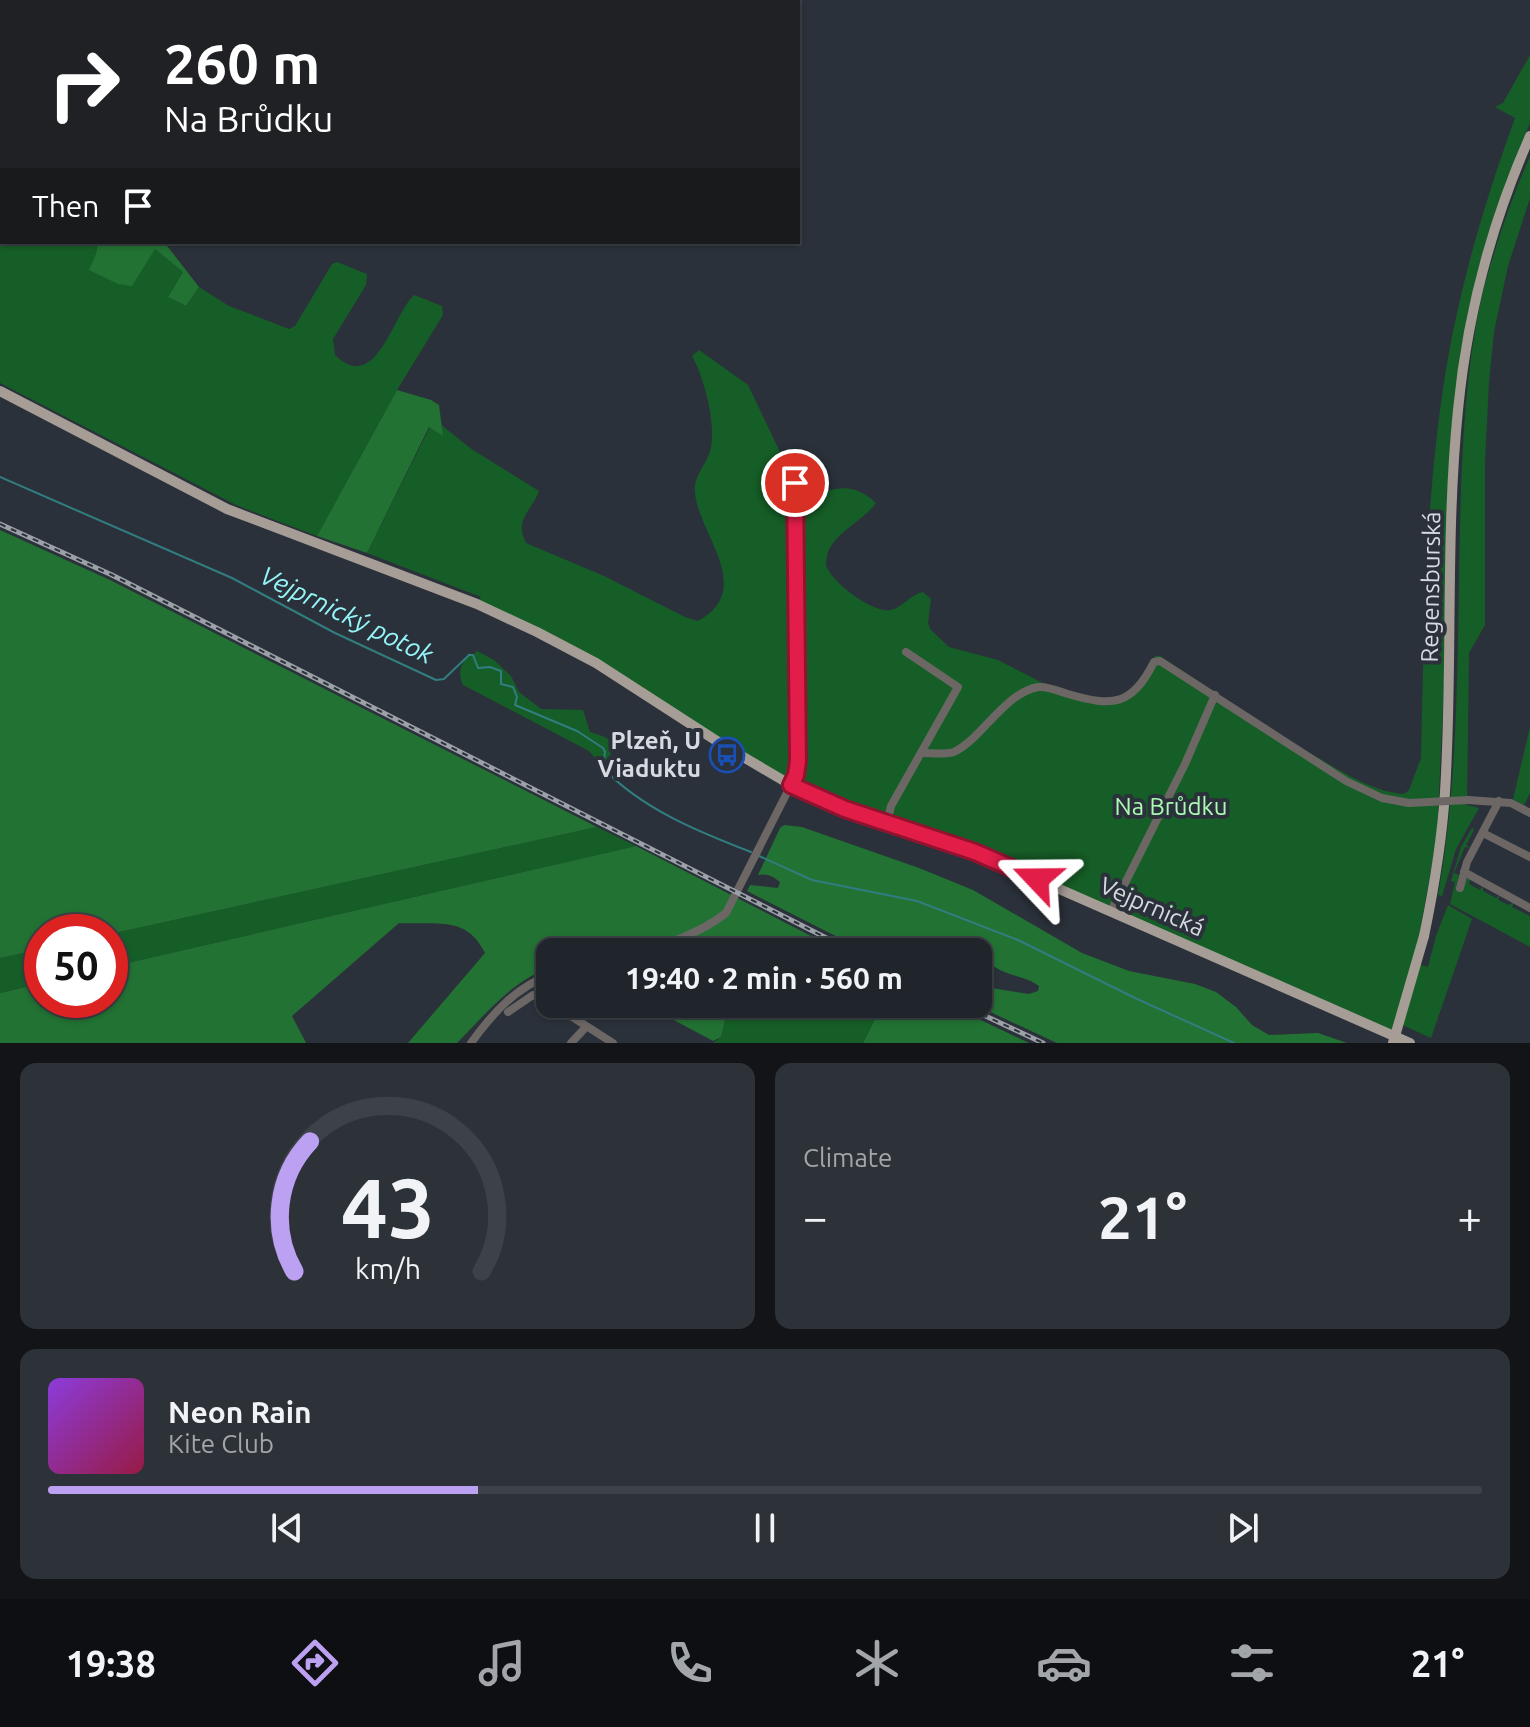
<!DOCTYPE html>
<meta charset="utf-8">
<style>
:root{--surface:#20252c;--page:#2d3138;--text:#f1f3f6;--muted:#a2a5a9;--line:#3d4248;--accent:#bca0f2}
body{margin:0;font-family:Ubuntu,sans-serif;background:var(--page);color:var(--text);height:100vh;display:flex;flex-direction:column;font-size:30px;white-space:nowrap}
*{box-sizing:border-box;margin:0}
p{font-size:26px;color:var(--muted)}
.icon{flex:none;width:44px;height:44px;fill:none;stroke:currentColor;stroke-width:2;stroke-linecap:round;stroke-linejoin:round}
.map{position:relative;height:1043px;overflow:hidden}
.sheet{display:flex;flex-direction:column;gap:20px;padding:20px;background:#121418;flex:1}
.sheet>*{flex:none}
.guide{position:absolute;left:0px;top:0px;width:800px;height:244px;box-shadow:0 2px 6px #0004,0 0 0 2px var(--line);background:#202124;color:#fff;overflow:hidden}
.speed{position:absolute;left:24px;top:914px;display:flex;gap:16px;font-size:40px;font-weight:700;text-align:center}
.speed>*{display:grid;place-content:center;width:104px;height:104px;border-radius:50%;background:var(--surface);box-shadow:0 2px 6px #0004,0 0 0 2px var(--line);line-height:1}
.speed .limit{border:12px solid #d22;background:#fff;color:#111}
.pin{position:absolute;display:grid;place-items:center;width:68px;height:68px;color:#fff;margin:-34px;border:4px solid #fff;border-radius:50%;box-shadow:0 2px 8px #0007}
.me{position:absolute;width:88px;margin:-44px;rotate:293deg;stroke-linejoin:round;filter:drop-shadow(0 0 6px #0008)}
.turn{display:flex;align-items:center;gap:28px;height:168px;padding:0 32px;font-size:36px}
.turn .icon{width:104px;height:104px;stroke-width:2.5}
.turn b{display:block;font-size:56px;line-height:68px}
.then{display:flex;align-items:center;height:76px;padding:0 32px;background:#0003;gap:16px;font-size:30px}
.big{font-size:60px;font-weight:700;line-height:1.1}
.sheet .widget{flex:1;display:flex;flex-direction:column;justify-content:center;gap:12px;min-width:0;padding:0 28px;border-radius:16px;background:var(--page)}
.sheet .dial{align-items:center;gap:0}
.dial svg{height:208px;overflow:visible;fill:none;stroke:var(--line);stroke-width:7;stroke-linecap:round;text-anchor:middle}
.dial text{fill:var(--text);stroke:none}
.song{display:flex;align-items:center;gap:24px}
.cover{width:96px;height:96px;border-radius:12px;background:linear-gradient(135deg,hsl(270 70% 55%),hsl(340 70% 35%))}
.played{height:8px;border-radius:4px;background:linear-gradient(90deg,var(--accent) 30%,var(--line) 30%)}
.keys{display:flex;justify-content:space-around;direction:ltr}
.heat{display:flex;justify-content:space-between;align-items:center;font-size:44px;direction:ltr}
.sheet .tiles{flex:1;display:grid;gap:20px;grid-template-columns:1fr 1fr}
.widget:last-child{grid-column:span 2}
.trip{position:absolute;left:536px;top:938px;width:456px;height:80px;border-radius:16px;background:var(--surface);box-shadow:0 2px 6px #0004,0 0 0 2px var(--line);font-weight:700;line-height:80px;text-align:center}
.tab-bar{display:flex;height:128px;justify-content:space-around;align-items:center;background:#0d0f12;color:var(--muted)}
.tab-bar .icon{width:56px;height:56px}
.tab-bar .active{color:var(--accent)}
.tab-bar b{font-size:36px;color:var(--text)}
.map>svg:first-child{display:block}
.green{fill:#165e27}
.forest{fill:#227233}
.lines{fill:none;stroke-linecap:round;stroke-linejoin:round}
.stream{stroke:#317d80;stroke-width:2}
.minor{stroke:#6c6764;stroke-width:8}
.major{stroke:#a69d96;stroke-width:10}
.rail-casing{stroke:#9ca0a7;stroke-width:5}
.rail{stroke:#2b313a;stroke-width:2;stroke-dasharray:6;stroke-linecap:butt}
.minor-bridge{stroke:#6c6764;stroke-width:8}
.major-bridge{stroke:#a69d96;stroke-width:10}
.route-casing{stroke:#92132f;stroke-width:20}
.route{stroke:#e11d48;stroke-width:14}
.labels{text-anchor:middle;stroke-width:8;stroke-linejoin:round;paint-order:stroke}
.street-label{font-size:24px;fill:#d7dae0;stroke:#2b313a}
.poi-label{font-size:24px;font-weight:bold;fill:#d7dae0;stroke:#2b313a;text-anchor:end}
.park-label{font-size:24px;fill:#acfbb5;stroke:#2b313a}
.water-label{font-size:26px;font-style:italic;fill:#95f6fa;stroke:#2b313a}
</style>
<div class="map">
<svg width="1530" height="1043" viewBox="0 0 1530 1043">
<rect width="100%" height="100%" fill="#2b313a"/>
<g class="green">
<path d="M1530 55V123L1504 188 1483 256 1458 376 1437 837 1414 963 1428 967 1436 936 1448 905 1472 919 1431 1038 1396 1022 1391 1035 975 852 791 785 596 663 477 604 481 597 367 553 434 419 470 448 539 491C531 512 514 519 526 543L604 576 685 617 698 621C756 589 699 535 695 493 693 475 708 464 711 447 716 423 704 377 692 356L699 350 748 385 791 475C795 480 799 486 804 489 823 502 843 472 876 503 863 521 837 531 828 552 827 555 826 561 826 565 831 582 873 614 891 610 903 607 911 594 923 592L931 599 928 623 930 629 949 647 998 660 1047 685 1085 697 1112 700 1140 684 1155 656H1160L1294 745C1329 761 1363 791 1404 794L1409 790 1421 758C1424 633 1425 505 1444 382 1458 292 1484 203 1515 118L1495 107 1503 103Z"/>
<path d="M1530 156V198L1508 266 1494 332 1489 382 1485 461V625L1469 653 1467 805 1479 808 1456 849 1442 896 1438 895C1460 773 1457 648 1460 524 1462 450 1465 374 1481 300 1493 252 1510 202 1530 156Z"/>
<path d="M0 204 2 242H98L96 254 155 249 183 272 168 297 186 306 199 287 229 306 289 329 295 326 332 264 337 262 367 274 366 285 333 339 335 355C376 395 392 316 414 295L442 306 443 315 397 390 317 536 236 505 0 383Z"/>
<path d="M477 651 494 660 511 676 519 692 541 709 583 710 590 732C617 740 618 743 603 768L589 751 463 685C457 671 461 665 469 653L473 655Z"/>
<path d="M1530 727V793L1524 805 1513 799 1514 795Z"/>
<path d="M597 827 636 846 110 967V934Z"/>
<path d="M1472 828 1474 830 1466 845 1470 848 1465 847 1454 873 1459 875 1456 887 1463 889 1467 879H1470L1469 884 1480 890 1483 885V891L1496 898 1500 895 1498 900 1509 905 1514 902 1512 907 1530 916V947L1450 904 1455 882 1451 881 1461 847Z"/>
<path d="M42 949V983L0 993V958Z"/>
<path d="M729 1004H870L880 1009 863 1043H713L721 1037Z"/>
</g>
<g class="forest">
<path d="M98 242H164L199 287 186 306 168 297 183 272 155 249 132 286 118 284 89 270 96 254Z"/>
<path d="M397 390 431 400 439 405 443 436 429 427 367 553 317 536Z"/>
<path d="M0 530 110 580 597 827 110 934 42 932V949L0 958Z"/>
<path d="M784 825 802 827 919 868 973 890 1082 953 1129 971 1195 984 1216 992 1236 1007 1252 1025 1269 1035 1318 1033 1347 1043H1057L973 1004H978V986L1029 994 1038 991 1039 986C1027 977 1014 977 1000 970 994 967 989 963 982 960L978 964V952H867L747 891 750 885 778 888 780 882C773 876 767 873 758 875L780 828Z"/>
<path d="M636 846 842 952H550V968C512 980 484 1016 457 1043H408L485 953C467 915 436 925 399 923L292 1016 306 1043H0V993L42 983V1000H110V967Z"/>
<path d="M644 1004H729L721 1037 713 1041Z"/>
<path d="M870 1004H947L1029 1043H863L880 1009Z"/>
</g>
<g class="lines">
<g class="stream">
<path d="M0 477 232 578 335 633 436 680 444 679 469 655H473L478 668 490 667 501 671V684L513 687 517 697 515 705 577 731 603 748 605 752 603 768C642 809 699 832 751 852"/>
<path d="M757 855 812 880 917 901 1018 940 1135 998 1234 1043"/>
</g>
<g class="minor">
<path d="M923 753C932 753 945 755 954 752 983 738 1003 694 1038 687 1047 686 1059 691 1068 694 1113 707 1132 706 1154 662L1160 661 1346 781 1382 798 1409 803"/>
<path d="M1468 800 1511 803 1530 813"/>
<path d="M887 823 891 806 958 687 906 652"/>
<path d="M1483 833 1530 857"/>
<path d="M1464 872 1530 908"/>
<path d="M1460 888 1467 862 1499 801"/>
<path d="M1111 911 1185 764 1215 695"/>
<path d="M635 952C668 944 699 934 726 913L796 775 795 483"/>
<path d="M552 1004 613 1043"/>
<path d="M508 1012 533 995 550 1002"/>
<path d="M471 1043C492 1014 516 987 550 975"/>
<path d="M571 1043 586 1027"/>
</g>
<g class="major">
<path d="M0 391 227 509 477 604 537 632 596 663 723 745 791 785 845 809 975 852 1410 1043"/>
<path d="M1424 936C1434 888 1442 840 1445 792 1453 665 1445 537 1458 410 1467 316 1492 222 1530 136"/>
</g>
<g class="rail-casing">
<g id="rail">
<path d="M0 524 112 575 854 952"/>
<path d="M960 1004 1043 1043"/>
</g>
</g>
<use href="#rail" class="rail"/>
<path class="minor-bridge" d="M1409 803 1468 800"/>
<path class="major-bridge" d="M1393 1043 1424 936"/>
</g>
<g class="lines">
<g class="route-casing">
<path id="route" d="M795 483 798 761 796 775 791 785 845 809 975 852 1037 879"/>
</g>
<use href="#route" class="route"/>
</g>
<defs>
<g id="bus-ring" transform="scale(1.8)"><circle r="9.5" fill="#2b313a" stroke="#1a4fb4" stroke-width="1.5"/><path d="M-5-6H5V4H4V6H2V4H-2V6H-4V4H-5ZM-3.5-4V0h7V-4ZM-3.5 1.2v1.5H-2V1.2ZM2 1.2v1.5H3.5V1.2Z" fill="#1a4fb4"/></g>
</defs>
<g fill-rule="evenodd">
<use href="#bus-ring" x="727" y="755"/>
</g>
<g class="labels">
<g class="street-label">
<text transform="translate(1431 587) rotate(-89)" y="8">Regensburská</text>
<text transform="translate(1152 907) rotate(24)" y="8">Vejprnická</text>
</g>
<g class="poi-label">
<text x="701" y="749">Plzeň, U<tspan x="701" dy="28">Viaduktu</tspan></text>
</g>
<g class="park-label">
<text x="1171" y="815">Na Brůdku</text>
</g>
<g class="water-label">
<text transform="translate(347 615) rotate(26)" y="9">Vejprnický potok</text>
</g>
</g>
</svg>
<div class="speed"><div class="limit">50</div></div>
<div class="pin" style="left:795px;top:483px;background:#d93025"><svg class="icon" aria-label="arrive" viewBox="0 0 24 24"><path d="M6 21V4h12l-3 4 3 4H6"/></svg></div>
<svg class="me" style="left:1037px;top:879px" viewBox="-20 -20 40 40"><path d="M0-17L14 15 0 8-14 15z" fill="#e11d48" stroke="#fff" stroke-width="4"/></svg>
<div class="trip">19:40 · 2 min · 560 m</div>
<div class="guide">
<div class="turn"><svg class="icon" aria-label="right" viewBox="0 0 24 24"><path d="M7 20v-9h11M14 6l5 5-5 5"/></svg><div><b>260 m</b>Na Brůdku</div></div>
<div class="then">Then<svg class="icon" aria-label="arrive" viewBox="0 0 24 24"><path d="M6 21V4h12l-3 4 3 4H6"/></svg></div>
</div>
</div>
<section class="sheet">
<div class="tiles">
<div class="widget dial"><svg viewBox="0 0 100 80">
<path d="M14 69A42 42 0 1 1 86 69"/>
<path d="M14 69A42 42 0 0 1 20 19" stroke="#bca0f2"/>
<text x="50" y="56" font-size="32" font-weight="700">43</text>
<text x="50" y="72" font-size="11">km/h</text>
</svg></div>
<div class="widget"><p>Climate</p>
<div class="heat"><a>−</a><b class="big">21°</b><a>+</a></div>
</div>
<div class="widget">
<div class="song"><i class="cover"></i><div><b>Neon Rain</b><p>Kite Club</p></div></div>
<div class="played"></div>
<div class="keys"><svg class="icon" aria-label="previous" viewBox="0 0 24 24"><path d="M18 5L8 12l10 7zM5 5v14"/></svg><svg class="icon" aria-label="pause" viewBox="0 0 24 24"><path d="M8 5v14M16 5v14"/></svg><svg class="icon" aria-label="next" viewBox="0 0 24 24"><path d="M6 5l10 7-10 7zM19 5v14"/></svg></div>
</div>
</div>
</section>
<nav class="tab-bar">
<b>19:38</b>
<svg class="icon active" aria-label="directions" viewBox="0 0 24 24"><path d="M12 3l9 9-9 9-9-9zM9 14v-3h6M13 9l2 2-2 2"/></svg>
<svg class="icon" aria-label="music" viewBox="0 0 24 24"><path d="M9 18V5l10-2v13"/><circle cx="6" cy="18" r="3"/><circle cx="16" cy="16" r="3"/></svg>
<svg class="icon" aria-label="phone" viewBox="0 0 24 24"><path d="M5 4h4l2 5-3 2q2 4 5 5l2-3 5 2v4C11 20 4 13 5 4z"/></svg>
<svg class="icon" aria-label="climate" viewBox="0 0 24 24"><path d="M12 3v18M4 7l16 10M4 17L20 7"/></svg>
<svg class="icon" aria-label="car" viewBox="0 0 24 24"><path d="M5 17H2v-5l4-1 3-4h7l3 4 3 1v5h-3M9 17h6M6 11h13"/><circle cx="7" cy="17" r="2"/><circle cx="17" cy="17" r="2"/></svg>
<svg class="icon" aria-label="filters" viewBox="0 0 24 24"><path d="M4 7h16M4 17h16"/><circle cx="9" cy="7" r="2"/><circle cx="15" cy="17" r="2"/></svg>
<b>21°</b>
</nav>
